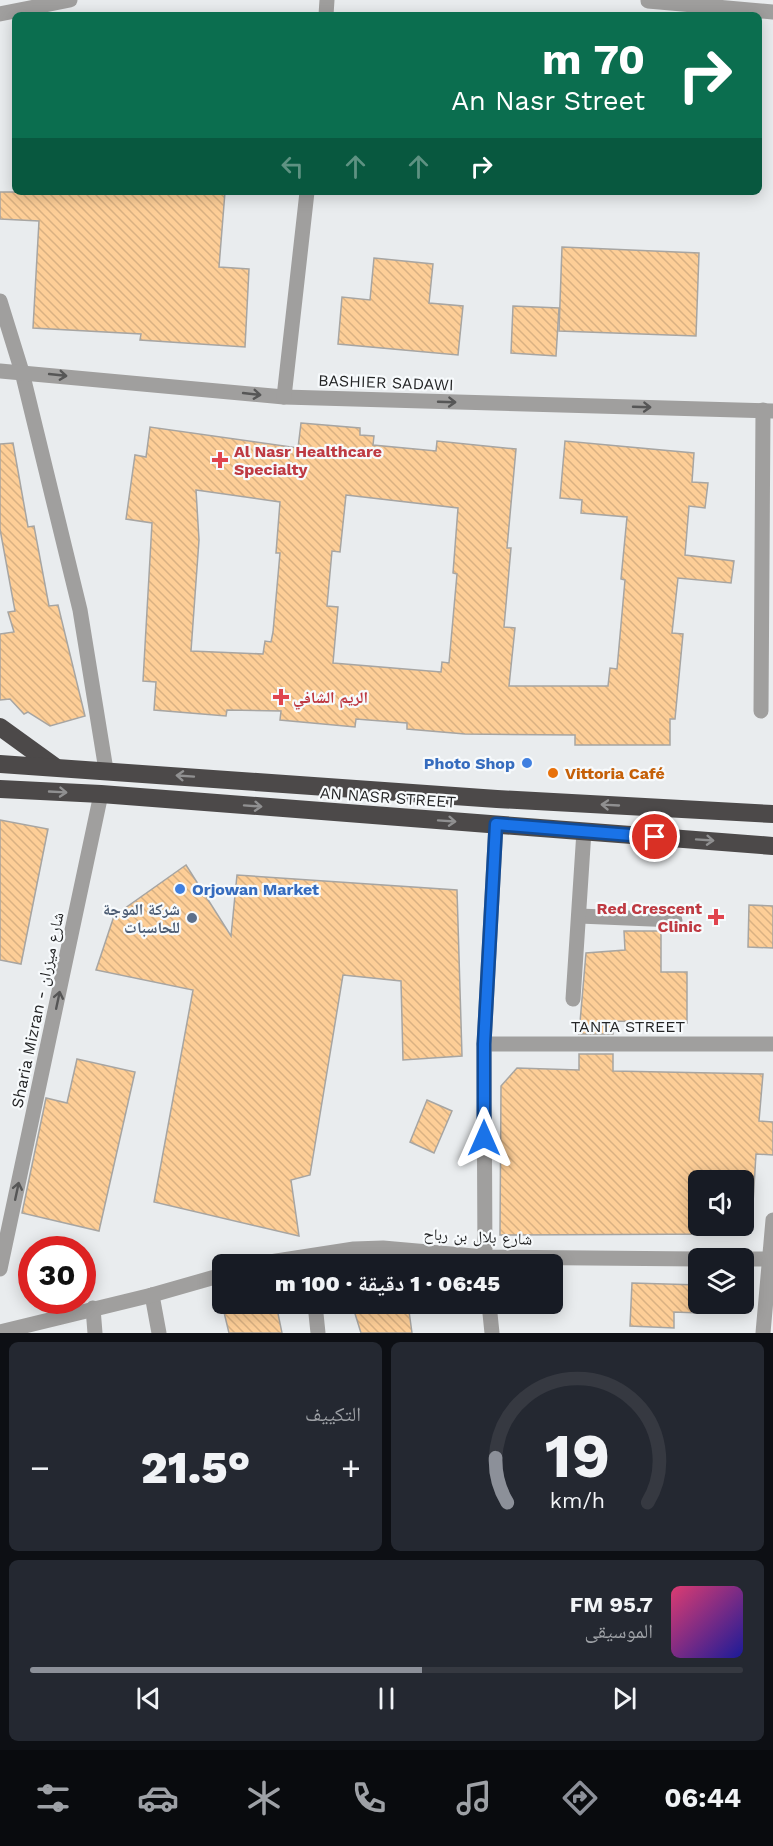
<!DOCTYPE html>
<html lang="ar">
<meta charset="utf-8">
<style>
:root{--surface:#171b24;--page:#242831;--text:#f1f3f6;--muted:#9ea1a6;--line:#363941;--accent:#8c9099}
body{margin:0;font-family:"Work Sans","Noto Naskh Arabic",sans-serif;background:var(--page);color:var(--text);direction:rtl;height:100vh;display:flex;flex-direction:column;font-size:22px;white-space:nowrap}
*{box-sizing:border-box;margin:0}
p{font-size:20px;color:var(--muted)}
.icon{flex:none;width:33px;height:33px;fill:none;stroke:currentColor;stroke-width:2;stroke-linecap:round;stroke-linejoin:round}
.map{position:relative;height:1333px;overflow:hidden;direction:ltr}
.drawer{display:flex;flex-direction:column;gap:9px;padding:9px;background:#0d0f14;flex:1}
.drawer>*{flex:none}
.guide{position:absolute;left:12px;top:12px;width:750px;height:183px;border-radius:9px;box-shadow:0 3px 15px #0003;direction:rtl;background:#0b6e4f;color:#fff;overflow:hidden}
.fabs{position:absolute;left:688px;top:1170px;display:grid;gap:12px}
.fabs a{display:grid;place-items:center;width:66px;height:66px;border-radius:9px;background:var(--surface);box-shadow:0 3px 15px #0003;font-size:30px}
.speed{position:absolute;left:18px;top:1236px;display:flex;gap:12px;font-size:30px;font-weight:700;text-align:center}
.speed>*{display:grid;place-content:center;width:78px;height:78px;border-radius:50%;background:var(--surface);box-shadow:0 3px 15px #0003;line-height:1}
.speed .limit{border:9px solid #d22;background:#fff;color:#111}
.pin{position:absolute;display:grid;place-items:center;width:51px;height:51px;color:#fff;margin:-26px;border:3px solid #fff;border-radius:50%;box-shadow:0 2px 6px #0007}
.me{position:absolute;width:66px;margin:-33px;rotate:0deg;stroke-linejoin:round;filter:drop-shadow(0 0 4px #0008)}
.turn{display:flex;align-items:center;gap:21px;height:126px;padding:0 18px;font-size:27px}
.turn .icon{width:78px;height:78px;stroke-width:2.5}
.turn b{display:block;font-size:42px;line-height:51px}
.lanes{display:flex;align-items:center;height:57px;padding:0 18px;background:#0003;justify-content:center;gap:30px;direction:ltr}
.lanes .off{opacity:.35}
.big{font-size:45px;font-weight:800;line-height:1.1}
.drawer .widget{flex:1;display:flex;flex-direction:column;justify-content:center;gap:9px;min-width:0;padding:0 21px;border-radius:9px;background:var(--page)}
.drawer .dial{align-items:center;gap:0}
.dial svg{height:156px;overflow:visible;fill:none;stroke:var(--line);stroke-width:7;stroke-linecap:round;text-anchor:middle}
.dial text{fill:var(--text);stroke:none}
.song{display:flex;align-items:center;gap:18px}
.cover{width:72px;height:72px;border-radius:9px;background:linear-gradient(135deg,hsl(340 70% 55%),hsl(240 70% 35%))}
.played{height:6px;border-radius:3px;background:linear-gradient(90deg,var(--accent) 55%,var(--line) 55%)}
.keys{display:flex;justify-content:space-around;direction:ltr}
.heat{display:flex;justify-content:space-between;align-items:center;font-size:33px;direction:ltr}
.drawer .tiles{flex:1;display:grid;gap:9px;grid-template-columns:1fr 1fr}
.widget:last-child{grid-column:span 2}
.trip{position:absolute;left:212px;top:1254px;width:351px;height:60px;border-radius:9px;background:var(--surface);box-shadow:0 3px 15px #0003;font-weight:800;line-height:60px;text-align:center;direction:rtl}
.tab-bar{display:flex;height:96px;justify-content:space-around;align-items:center;background:#090b0e;color:var(--muted)}
.tab-bar .icon{width:42px;height:42px}
.tab-bar .active{color:var(--accent)}
.tab-bar b{font-size:27px;color:var(--text)}
.map>svg:first-child{display:block}
.building{fill:url(#building-back-hatch);stroke:#a7a5a2;stroke-width:1.5;fill-rule:evenodd}
.lines{fill:none;stroke-linecap:round;stroke-linejoin:round}
.minor{stroke:#a09f9e;stroke-width:15}
.highway{stroke:#4c4949;stroke-width:18}
.oneway{stroke:#565656}
.oneway2{stroke:#909091}
.route-casing{stroke:#114b97;stroke-width:15}
.route{stroke:#1a73e8;stroke-width:10}
.health-dot{fill:#e0444e;stroke:#f7fafc;stroke-width:2}
.shop-dot{fill:#3f7fe0;stroke:#f7fafc;stroke-width:2}
.food-dot{fill:#e8710a;stroke:#f7fafc;stroke-width:2}
.service-dot{fill:#5c6f8a;stroke:#f7fafc;stroke-width:2}
.labels{text-anchor:middle;stroke-width:4.5;stroke-linejoin:round;paint-order:stroke}
.street-label{font-size:16px;fill:#242526;stroke:#f7fafc}
.health-label{font-size:16px;font-weight:bold;fill:#be3a42;stroke:#f7fafc;text-anchor:start}
.shop-label{font-size:16px;font-weight:bold;fill:#366cbe;stroke:#f7fafc;text-anchor:end}
.food-label{font-size:16px;font-weight:bold;fill:#c56008;stroke:#f7fafc;text-anchor:start}
.service-label{font-size:16px;font-weight:bold;fill:#4e5e75;stroke:#f7fafc;text-anchor:end}
</style>
<div class="map">
<svg width="773" height="1333" viewBox="0 0 773 1333">
<defs>
<pattern id="building-back-hatch" width="6" height="6" patternUnits="userSpaceOnUse" patternTransform="scale(1.5)"><rect width="6" height="6" fill="#fdce97"/><path d="M-1 5l2 2M0 0l6 6M5-1l2 2" fill="none" stroke="#d9b182"/></pattern>
</defs>
<rect width="100%" height="100%" fill="#e9ecee"/>
<g class="building">
<path d="M0 192H225L219 267 249 269 245 347 140 340 141 334 33 328 39 221 0 219Z"/>
<path d="M562 247 699 253 696 336 559 331Z"/>
<path d="M374 258 433 264 429 303 463 306 458 355 338 344 342 297 370 300Z"/>
<path d="M513 306 559 308 556 356 511 353Z"/>
<path d="M301 423 360 428V435L374 436 373 445 436 451 437 441 516 449 507 548H511L504 627 515 628 509 686H608L610 668 617 669 625 580 621 579 627 517 581 513 582 500 560 498 565 441 694 453 692 482 708 483 705 508 689 506 685 555 734 561 731 583 678 578 672 633 683 634 675 719H670V745H575V735L465 734 407 729V723L356 719 355 727 280 720 281 711 227 710 226 716 154 710 156 682 143 681 152 523 126 519 135 455 146 457 150 427 298 448ZM196 490 280 502 276 553H280L273 632 271 642 265 641 263 654 191 651 199 540ZM346 495 458 508 453 573 457 574 449 663 442 662 441 672 333 663 338 607 327 606 332 551 340 552Z"/>
<path d="M13 443 28 527 34 526 49 606 58 605 85 716 50 726 28 712 24 714 10 699 0 700V634L14 632 8 612 15 611 0 529V444Z"/>
<path d="M0 820 48 829 21 964 0 960Z"/>
<path d="M186 865 231 936 237 875 457 890 462 1056 403 1060 401 981 343 975 310 1175 291 1180 299 1236 154 1202 193 990 96 970 114 916Z"/>
<path d="M749 905 773 906V948L748 947Z"/>
<path d="M624 931H661V972H687V1023L613 1021V1034H579L586 953 625 950Z"/>
<path d="M579 1054H613V1071L763 1074 759 1121 773 1122V1155L756 1154 753 1203 744 1212V1180H699V1226H731L723 1234 500 1235 501 1086 517 1068 579 1070Z"/>
<path d="M77 1059 135 1072 99 1231 22 1213 46 1098 67 1103Z"/>
<path d="M427 1100 452 1111 434 1153 410 1142Z"/>
<path d="M632 1283 699 1285V1313L674 1312V1328L630 1326Z"/>
<path d="M222 1304H276L282 1333H229Z"/>
<path d="M352 1304H408L412 1333H361Z"/>
</g>
<g class="lines">
<g class="minor">
<path d="M648 1 773 12"/>
<path d="M0 14 70 0"/>
<path d="M326 15 327 0"/>
<path d="M0 301 22 372 80 610 106 770"/>
<path d="M0 371 284 397 773 411"/>
<path d="M284 397 307 192"/>
<path d="M761 711 763 410"/>
<path d="M579 916 675 920"/>
<path d="M573 999 584 831"/>
<path d="M484 1044H773"/>
<path d="M744 1259H773"/>
<path d="M257 1264 354 1249 383 1248 485 1257 699 1259"/>
<path d="M485 1264 484 1044 496 824"/>
<path d="M0 1269 101 794"/>
<path d="M152 1295 159 1333"/>
<path d="M315 1304 318 1333"/>
<path d="M489 1304 492 1333"/>
<path d="M93 1308 95 1333"/>
<path d="M0 1332 152 1295 222 1275"/>
<path d="M763 1333 773 1220"/>
</g>
<g class="highway">
<path d="M0 727 54 766"/>
<path d="M0 764 497 799 773 814"/>
<path d="M0 789 101 794 773 846"/>
</g>
</g>
<defs><path id="oneway-shaft" d="M-6 0H5M1.5-3L5.5 0L1.5 3" fill="none" stroke-width="1.6" stroke-linecap="round" stroke-linejoin="round" transform="scale(1.5)"/></defs>
<g class="oneway">
<use href="#oneway-shaft" transform="translate(58 375) rotate(6)"/>
<use href="#oneway-shaft" transform="translate(252 394) rotate(6)"/>
<use href="#oneway-shaft" transform="translate(447 402) rotate(2)"/>
<use href="#oneway-shaft" transform="translate(642 407) rotate(2)"/>
<use href="#oneway-shaft" transform="translate(58 1000) rotate(-78)"/>
<use href="#oneway-shaft" transform="translate(17 1191) rotate(-78)"/>
</g>
<g class="oneway2">
<use href="#oneway-shaft" transform="translate(185 776) rotate(-176)"/>
<use href="#oneway-shaft" transform="translate(58 792) rotate(3)"/>
<use href="#oneway-shaft" transform="translate(610 805) rotate(-177)"/>
<use href="#oneway-shaft" transform="translate(253 806) rotate(4)"/>
<use href="#oneway-shaft" transform="translate(447 821) rotate(4)"/>
<use href="#oneway-shaft" transform="translate(705 840) rotate(4)"/>
</g>
<g class="lines">
<g class="route-casing">
<path id="route" d="M484 1138V1044L496 824 655 837"/>
</g>
<use href="#route" class="route"/>
</g>
<g class="health-dot">
<path d="M217 451h6v6h6v6h-6v6h-6v-6h-6v-6h6z"/>
<path d="M278 688h6v6h6v6h-6v6h-6v-6h-6v-6h6z"/>
<path d="M713 908h6v6h6v6h-6v6h-6v-6h-6v-6h6z"/>
</g>
<g class="shop-dot">
<circle cx="527" cy="763" r="6"/>
<circle cx="180" cy="889" r="6"/>
</g>
<circle class="food-dot" cx="553" cy="773" r="6"/>
<circle class="service-dot" cx="192" cy="918" r="6"/>
<g class="labels">
<g class="street-label">
<text transform="translate(386 382) rotate(2)" y="6">BASHIER SADAWI</text>
<text transform="translate(388 797) rotate(4)" y="6">AN NASR STREET</text>
<text transform="translate(37 1010) rotate(-78)" y="6">Sharia Mizran - شارع ميزران</text>
<text x="628" y="1032">TANTA STREET</text>
<text transform="translate(478 1236) rotate(3)" y="6">شارع بلال بن رباح</text>
</g>
<g class="health-label">
<text x="234" y="457">Al Nasr Healthcare<tspan x="234" dy="18">Specialty</tspan></text>
<text x="293" y="703">الريم الشافي</text>
<text x="702" y="914" text-anchor="end">Red Crescent<tspan x="702" dy="18">Clinic</tspan></text>
</g>
<g class="shop-label">
<text x="515" y="769">Photo Shop</text>
<text x="192" y="895" text-anchor="start">Orjowan Market</text>
</g>
<g class="food-label">
<text x="565" y="779">Vittoria Café</text>
</g>
<g class="service-label">
<text x="180" y="915">شركة الموجة<tspan x="180" dy="18">للحاسبات</tspan></text>
</g>
</g>
</svg>
<div class="fabs">
<a><svg class="icon" aria-label="sound" viewBox="0 0 24 24"><path d="M4 9h4l5-4v14l-5-4H4zM17 9q2 3 0 6"/></svg></a>
<a><svg class="icon" aria-label="layers" viewBox="0 0 24 24"><path d="M12 4l9 5-9 5-9-5zM3 14l9 5 9-5"/></svg></a>
</div>
<div class="speed"><div class="limit">30</div></div>
<div class="pin" style="left:655px;top:837px;background:#d93025"><svg class="icon" aria-label="arrive" viewBox="0 0 24 24"><path d="M6 21V4h12l-3 4 3 4H6"/></svg></div>
<svg class="me" style="left:484px;top:1138px" viewBox="-20 -20 40 40"><path d="M0-17L14 15 0 8-14 15z" fill="#1a73e8" stroke="#fff" stroke-width="4"/></svg>
<div class="trip">06:45 · 1 دقيقة · 100 m</div>
<div class="guide">
<div class="turn"><svg class="icon" aria-label="right" viewBox="0 0 24 24"><path d="M7 20v-9h11M14 6l5 5-5 5"/></svg><div><b>70 m</b>An Nasr Street</div></div>
<div class="lanes"><svg class="icon off" aria-label="left" viewBox="0 0 24 24"><path d="M17 20v-9H6M10 6l-5 5 5 5"/></svg><svg class="icon off" aria-label="ahead" viewBox="0 0 24 24"><path d="M12 20V5M6 11l6-6 6 6"/></svg><svg class="icon off" aria-label="ahead" viewBox="0 0 24 24"><path d="M12 20V5M6 11l6-6 6 6"/></svg><svg class="icon" aria-label="right" viewBox="0 0 24 24"><path d="M7 20v-9h11M14 6l5 5-5 5"/></svg></div>
</div>
</div>
<section class="drawer">
<div class="tiles">
<div class="widget dial"><svg viewBox="0 0 100 80">
<path d="M14 69A42 42 0 1 1 86 69"/>
<path d="M14 69A42 42 0 0 1 8 46" stroke="#8c9099"/>
<text x="50" y="56" font-size="32" font-weight="700">19</text>
<text x="50" y="72" font-size="11">km/h</text>
</svg></div>
<div class="widget"><p>التكييف</p>
<div class="heat"><a>−</a><b class="big">21.5°</b><a>+</a></div>
</div>
<div class="widget">
<div class="song"><i class="cover"></i><div><b>95.7 FM</b><p>الموسيقى</p></div></div>
<div class="played"></div>
<div class="keys"><svg class="icon" aria-label="previous" viewBox="0 0 24 24"><path d="M18 5L8 12l10 7zM5 5v14"/></svg><svg class="icon" aria-label="pause" viewBox="0 0 24 24"><path d="M8 5v14M16 5v14"/></svg><svg class="icon" aria-label="next" viewBox="0 0 24 24"><path d="M6 5l10 7-10 7zM19 5v14"/></svg></div>
</div>
</div>
</section>
<nav class="tab-bar">
<b>06:44</b>
<svg class="icon active" aria-label="directions" viewBox="0 0 24 24"><path d="M12 3l9 9-9 9-9-9zM9 14v-3h6M13 9l2 2-2 2"/></svg>
<svg class="icon" aria-label="music" viewBox="0 0 24 24"><path d="M9 18V5l10-2v13"/><circle cx="6" cy="18" r="3"/><circle cx="16" cy="16" r="3"/></svg>
<svg class="icon" aria-label="phone" viewBox="0 0 24 24"><path d="M5 4h4l2 5-3 2q2 4 5 5l2-3 5 2v4C11 20 4 13 5 4z"/></svg>
<svg class="icon" aria-label="climate" viewBox="0 0 24 24"><path d="M12 3v18M4 7l16 10M4 17L20 7"/></svg>
<svg class="icon" aria-label="car" viewBox="0 0 24 24"><path d="M5 17H2v-5l4-1 3-4h7l3 4 3 1v5h-3M9 17h6M6 11h13"/><circle cx="7" cy="17" r="2"/><circle cx="17" cy="17" r="2"/></svg>
<svg class="icon" aria-label="filters" viewBox="0 0 24 24"><path d="M4 7h16M4 17h16"/><circle cx="9" cy="7" r="2"/><circle cx="15" cy="17" r="2"/></svg>
</nav>
